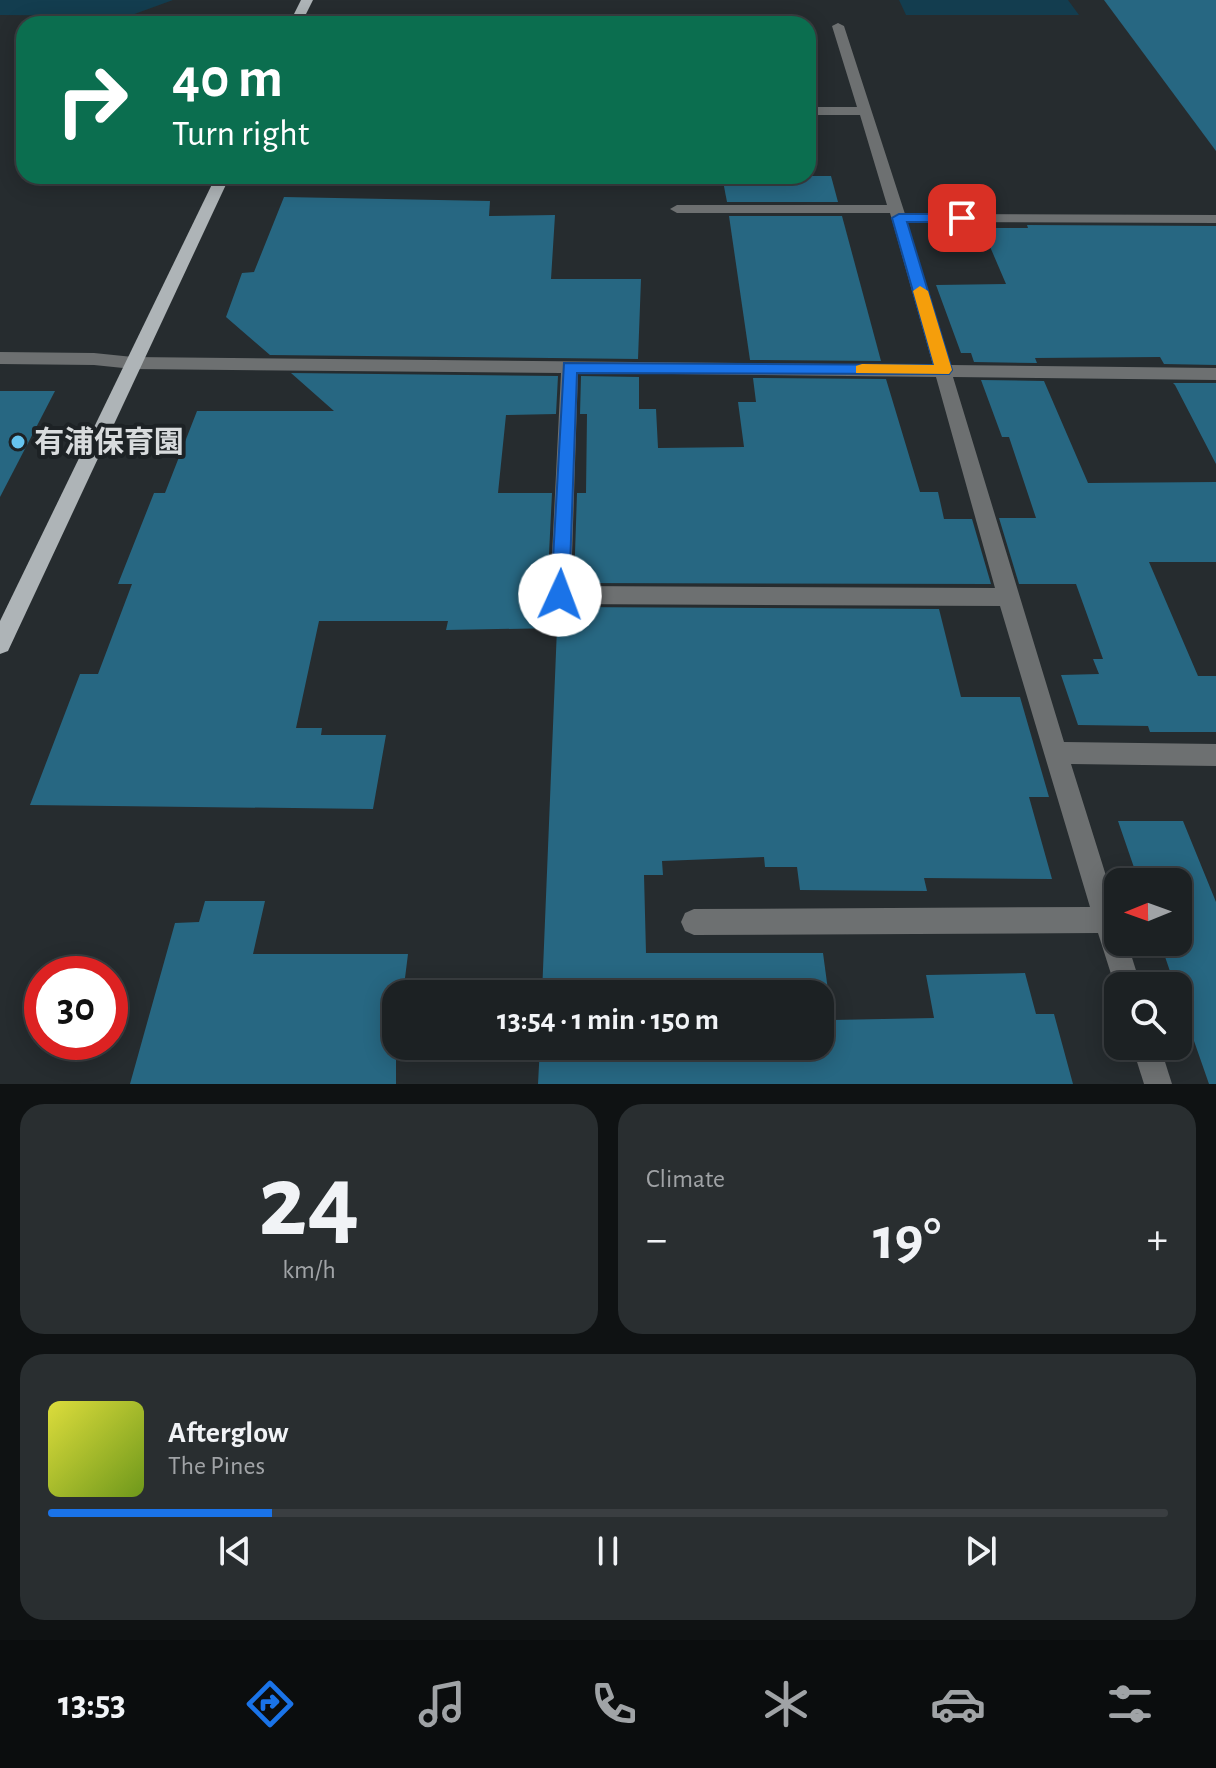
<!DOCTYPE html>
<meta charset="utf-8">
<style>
:root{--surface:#1c2123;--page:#292e30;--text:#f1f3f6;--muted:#a0a3a6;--line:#3a3e41;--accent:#1a73e8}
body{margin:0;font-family:"Alegreya Sans","Noto Sans JP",sans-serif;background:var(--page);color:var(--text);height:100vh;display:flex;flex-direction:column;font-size:30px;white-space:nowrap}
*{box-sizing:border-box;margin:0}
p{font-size:26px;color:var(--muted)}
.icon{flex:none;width:44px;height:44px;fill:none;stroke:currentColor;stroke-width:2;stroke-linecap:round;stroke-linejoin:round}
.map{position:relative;height:1084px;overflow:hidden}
.panel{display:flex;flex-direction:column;gap:20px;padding:20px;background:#0f1213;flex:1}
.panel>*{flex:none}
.banner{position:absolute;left:16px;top:16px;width:800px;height:168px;border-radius:24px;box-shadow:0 4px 20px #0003,0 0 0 2px var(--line);background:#0b6e4f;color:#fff;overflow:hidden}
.needle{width:52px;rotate:269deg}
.tools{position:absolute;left:1104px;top:868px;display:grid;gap:16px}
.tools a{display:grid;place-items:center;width:88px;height:88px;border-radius:16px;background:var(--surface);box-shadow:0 4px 20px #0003,0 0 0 2px var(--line);font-size:40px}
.speed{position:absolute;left:24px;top:956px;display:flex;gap:16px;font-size:40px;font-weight:700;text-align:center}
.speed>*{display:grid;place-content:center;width:104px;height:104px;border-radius:50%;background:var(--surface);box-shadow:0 4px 20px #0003,0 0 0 2px var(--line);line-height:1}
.speed .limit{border:12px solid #d22;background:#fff;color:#111}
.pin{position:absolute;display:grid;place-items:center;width:68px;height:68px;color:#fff;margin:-34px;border-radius:16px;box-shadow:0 4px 12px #0006}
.me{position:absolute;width:88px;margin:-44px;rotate:2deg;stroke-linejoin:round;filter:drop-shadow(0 0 6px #0008)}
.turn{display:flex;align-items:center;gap:28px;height:168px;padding:0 24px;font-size:36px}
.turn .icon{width:104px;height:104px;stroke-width:2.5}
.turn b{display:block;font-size:56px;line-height:68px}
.big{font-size:60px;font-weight:700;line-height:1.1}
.panel .widget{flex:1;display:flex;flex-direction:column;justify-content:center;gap:12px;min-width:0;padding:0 28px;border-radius:24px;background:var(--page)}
.panel .dial{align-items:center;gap:0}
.dial b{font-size:104px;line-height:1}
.song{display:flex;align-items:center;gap:24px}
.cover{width:96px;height:96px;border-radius:12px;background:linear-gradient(135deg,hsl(60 70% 55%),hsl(80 70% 35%))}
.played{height:8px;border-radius:4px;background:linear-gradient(90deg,var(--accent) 20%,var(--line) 20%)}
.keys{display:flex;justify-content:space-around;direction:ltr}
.heat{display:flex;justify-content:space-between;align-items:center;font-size:44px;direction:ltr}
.panel .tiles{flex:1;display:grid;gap:20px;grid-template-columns:1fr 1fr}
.widget:last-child{grid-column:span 2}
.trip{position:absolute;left:382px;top:980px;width:452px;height:80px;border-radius:24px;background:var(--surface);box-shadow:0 4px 20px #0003,0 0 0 2px var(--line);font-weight:700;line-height:80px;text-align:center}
.tabs{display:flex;height:128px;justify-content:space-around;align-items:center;background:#0b0d0e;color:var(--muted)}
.tabs .icon{width:56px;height:56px}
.tabs .active{color:var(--accent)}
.tabs b{font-size:36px;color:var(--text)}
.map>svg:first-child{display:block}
.green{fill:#133d4f}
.building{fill:#276782}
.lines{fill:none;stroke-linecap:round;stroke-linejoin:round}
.minor{fill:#6d7071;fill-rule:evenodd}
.major{fill:#aeb4b7;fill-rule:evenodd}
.route{fill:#1a73e8;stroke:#114b97;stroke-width:2}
.slow{fill:#f59e0b}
.poi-dot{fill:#66c4ef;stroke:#1d2225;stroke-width:3}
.labels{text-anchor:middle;stroke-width:8;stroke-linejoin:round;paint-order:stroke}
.poi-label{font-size:30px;font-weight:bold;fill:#d8dbdd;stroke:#1d2225;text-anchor:start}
</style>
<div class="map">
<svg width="1216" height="1084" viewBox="0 0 1216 1084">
<rect width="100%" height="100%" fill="#262c2f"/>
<g class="green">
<path d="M0 0H173L129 16 0 15Z"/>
<path d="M899 0H1068L1079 15H906Z"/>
</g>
<g class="building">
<path d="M1104 0H1216V151Z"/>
<path d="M722 176H831L838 202H727Z"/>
<path d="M284 197 490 201 489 216 555 215 551 279H641L638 359 270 355 226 317 242 273 254 272Z"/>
<path d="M729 216H842L881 361 750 360Z"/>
<path d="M1027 225 1216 226V365L1164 364 1160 357 1035 358 1037 363 974 362 971 353H961L936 285 1006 284 982 228H1028Z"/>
<path d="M291 373 558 376 556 414 506 415 498 493H552L547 595 550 602 559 607 939 609 961 697H1020L1049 797H1029L1052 879 924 878 927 891 800 890 797 867H765L764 857 662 861 663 875H644L646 953H823L832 1020 934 1018 926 975 1025 973 1036 1014H1054L1073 1084H538L540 1046H820V994H542L557 628 446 630 448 621H319L296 728H322L321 735H386L373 809 30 805 80 674H98L132 584H118L154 493H165L197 411H334Z"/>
<path d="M581 376 639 377V409H656L658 448 744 447 738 402H756L753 378 886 379 920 492H938L944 519H972L991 584 574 583 577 493H586L587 414H580Z"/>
<path d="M981 380 1044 381 1088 483 1216 482V562H1149L1198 676H1216V732H1150L1148 726 1078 725 1061 675 1099 674 1093 659H1103L1076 584H1019L999 518H1036L1009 437H1002Z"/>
<path d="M1173 383H1216V464L1175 385Z"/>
<path d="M0 391H55L0 497Z"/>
<path d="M1118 821H1183L1216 902V1084H1209L1178 995V986H1175L1160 942H1178V882H1139Z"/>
<path d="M205 901H265L253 954H408L403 994H396V1084H130L175 923 199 922Z"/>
</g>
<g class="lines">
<g class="minor">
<path d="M838 23 844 26 905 214 1216 215V223L907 222 950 365 1216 368V380L953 377 1064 742 1216 744V766L1071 764 1118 914V942H1127L1141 986H1118V996L1098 933 694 935 685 931 681 922 685 913 694 909 1090 907 1000 606 560 604 553 601 550 595 561 373 133 369 94 365 0 364V352L94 353 133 357 933 365 890 213H677L670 209 677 205H887L860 115H808V107H857L832 26ZM578 373 936 377 995 588 571 586Z"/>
<path d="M1132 1046H1160L1172 1084H1144Z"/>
</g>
<g class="major">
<path d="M301 0H313L301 24H289Z"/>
<path d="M216 176H230L8 651 0 654V621Z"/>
</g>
</g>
<path class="route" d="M899 214H962L969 218 962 222H907L952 370 949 374 577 373 569 595 567 601H553L551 595 564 363 934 365 892 218Z"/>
<path class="slow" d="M920 286 928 291 952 370 949 374 856 373V366L862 364 934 365 913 291Z"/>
<circle class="poi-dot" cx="18" cy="442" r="8"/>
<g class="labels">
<g class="poi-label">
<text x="34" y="452">有浦保育園</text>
</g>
</g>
</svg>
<div class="tools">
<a><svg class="needle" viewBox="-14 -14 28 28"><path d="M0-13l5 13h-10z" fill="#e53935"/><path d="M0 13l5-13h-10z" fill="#a0a3a6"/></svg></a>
<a><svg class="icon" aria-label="search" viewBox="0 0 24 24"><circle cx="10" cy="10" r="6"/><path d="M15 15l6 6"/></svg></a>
</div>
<div class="speed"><div class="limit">30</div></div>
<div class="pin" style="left:962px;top:218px;background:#d93025"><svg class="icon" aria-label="arrive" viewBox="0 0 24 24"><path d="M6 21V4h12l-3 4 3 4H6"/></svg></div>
<svg class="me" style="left:560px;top:595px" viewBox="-20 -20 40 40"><circle r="19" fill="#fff"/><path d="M0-13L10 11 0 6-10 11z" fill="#1a73e8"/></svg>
<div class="trip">13:54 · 1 min · 150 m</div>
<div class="banner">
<div class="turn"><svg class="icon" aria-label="right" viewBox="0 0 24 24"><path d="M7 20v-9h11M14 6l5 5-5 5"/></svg><div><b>40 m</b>Turn right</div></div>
</div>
</div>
<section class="panel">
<div class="tiles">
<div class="widget dial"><b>24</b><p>km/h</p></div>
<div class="widget"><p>Climate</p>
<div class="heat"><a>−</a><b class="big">19°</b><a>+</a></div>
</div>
<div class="widget">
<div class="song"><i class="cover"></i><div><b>Afterglow</b><p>The Pines</p></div></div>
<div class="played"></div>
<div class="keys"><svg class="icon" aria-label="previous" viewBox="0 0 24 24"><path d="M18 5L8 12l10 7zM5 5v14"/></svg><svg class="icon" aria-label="pause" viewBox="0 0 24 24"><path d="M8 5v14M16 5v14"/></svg><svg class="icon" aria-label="next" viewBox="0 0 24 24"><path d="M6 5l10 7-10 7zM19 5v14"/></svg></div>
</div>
</div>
</section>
<nav class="tabs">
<b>13:53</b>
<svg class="icon active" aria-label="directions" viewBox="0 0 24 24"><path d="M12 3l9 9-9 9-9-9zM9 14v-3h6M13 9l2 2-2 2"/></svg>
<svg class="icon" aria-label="music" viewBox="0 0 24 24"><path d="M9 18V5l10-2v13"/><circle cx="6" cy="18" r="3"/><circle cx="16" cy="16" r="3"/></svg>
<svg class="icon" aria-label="phone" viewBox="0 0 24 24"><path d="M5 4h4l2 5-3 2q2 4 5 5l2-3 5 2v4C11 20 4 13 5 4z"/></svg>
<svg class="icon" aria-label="climate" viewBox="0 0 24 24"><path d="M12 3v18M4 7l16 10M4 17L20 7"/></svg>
<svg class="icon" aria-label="car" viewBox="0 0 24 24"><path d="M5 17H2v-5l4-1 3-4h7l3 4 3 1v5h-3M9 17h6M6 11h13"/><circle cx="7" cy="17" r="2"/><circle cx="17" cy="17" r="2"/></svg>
<svg class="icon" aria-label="filters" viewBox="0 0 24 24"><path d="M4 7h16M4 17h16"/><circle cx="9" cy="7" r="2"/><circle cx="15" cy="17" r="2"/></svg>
</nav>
